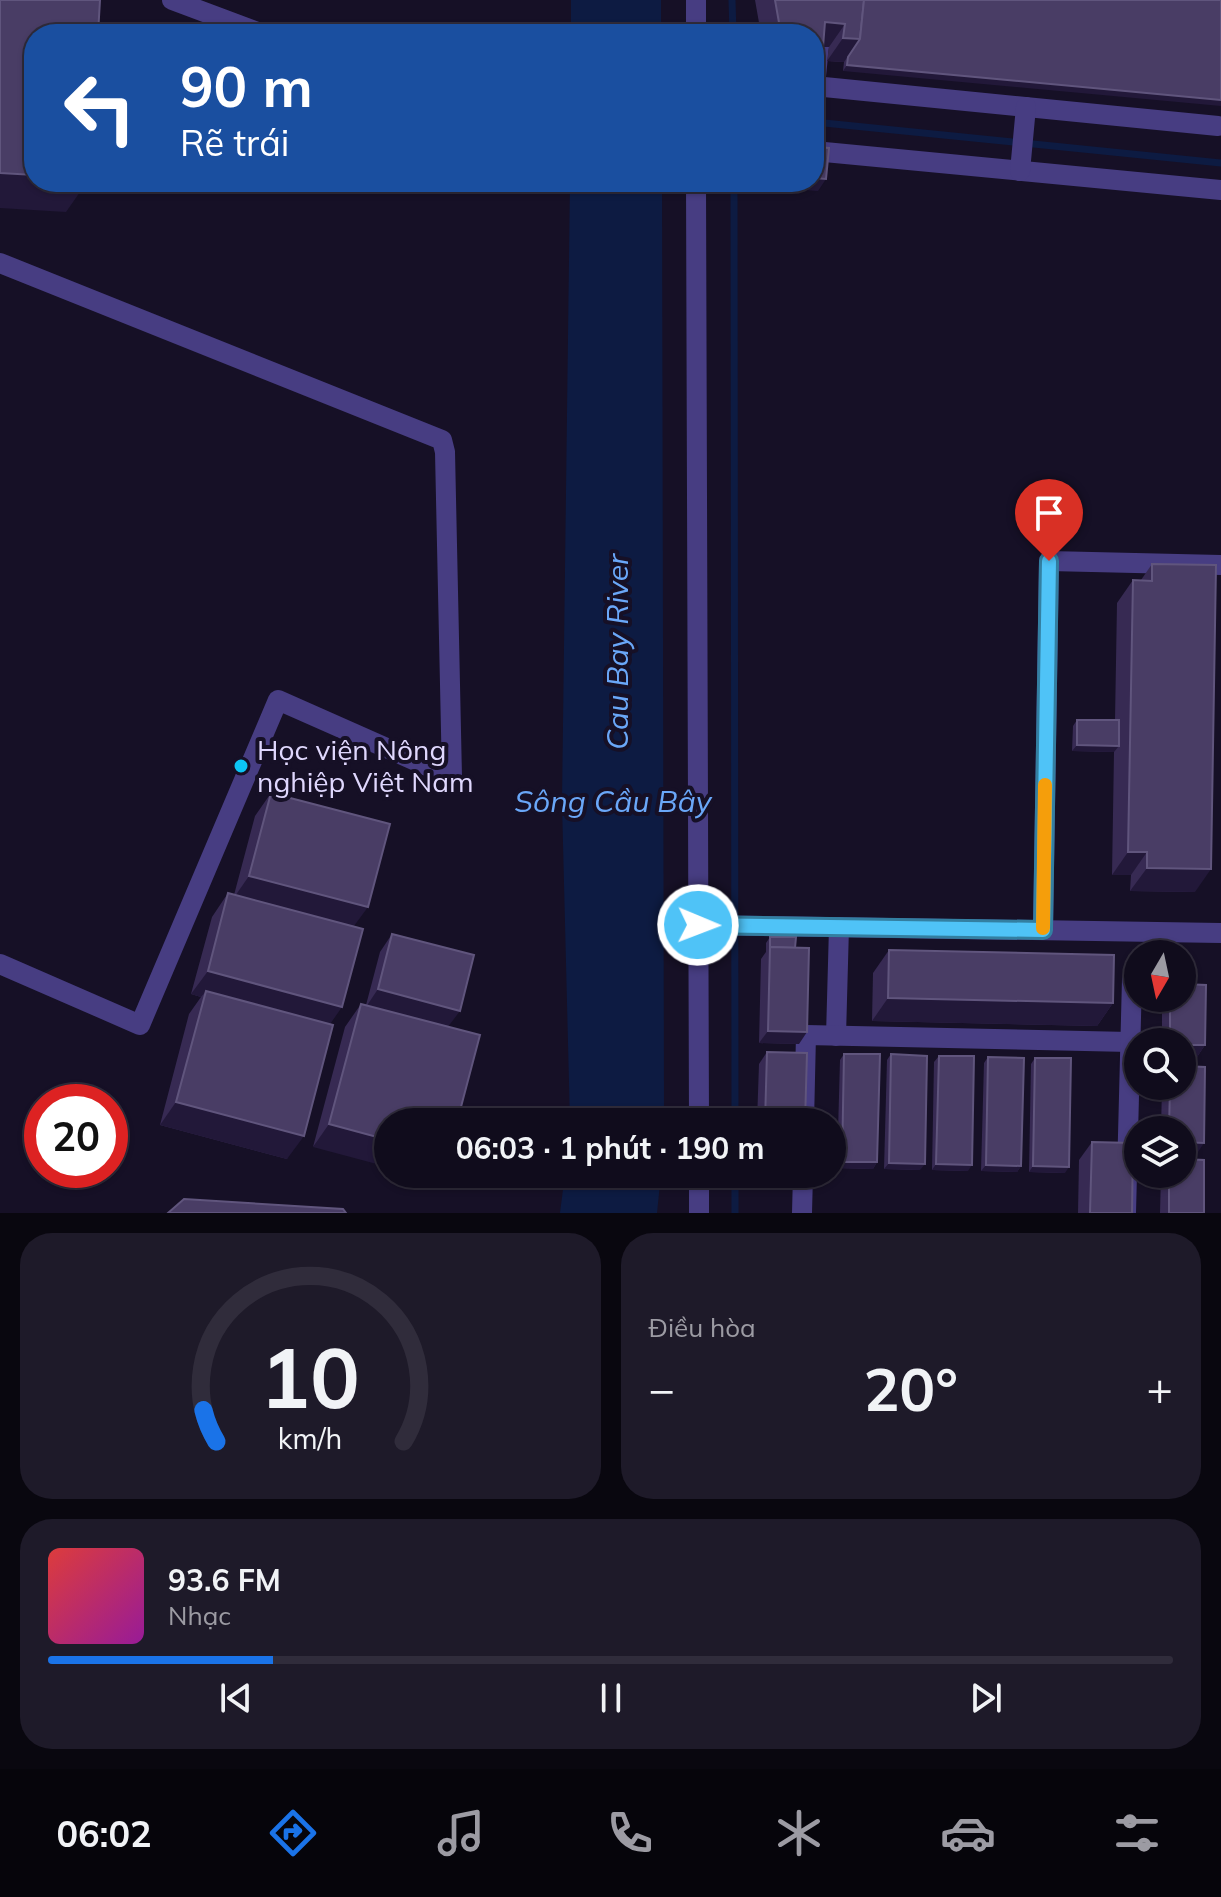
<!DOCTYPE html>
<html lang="vi">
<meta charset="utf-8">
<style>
:root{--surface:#100c1c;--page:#1e1a29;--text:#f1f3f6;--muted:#9c9ba3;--line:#302c3b;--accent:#1a73e8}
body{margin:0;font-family:Mulish,sans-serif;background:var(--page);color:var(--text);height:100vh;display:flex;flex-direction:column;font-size:30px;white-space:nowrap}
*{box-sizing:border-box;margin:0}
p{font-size:26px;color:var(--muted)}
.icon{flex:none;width:44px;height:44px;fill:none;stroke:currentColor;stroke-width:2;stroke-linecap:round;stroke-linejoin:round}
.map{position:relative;height:1213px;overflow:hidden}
.side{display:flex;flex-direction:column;gap:20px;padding:20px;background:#09070f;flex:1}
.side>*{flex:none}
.banner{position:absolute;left:24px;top:24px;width:800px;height:168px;border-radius:32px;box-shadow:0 2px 6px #0004,0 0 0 2px var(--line);background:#1a4fa0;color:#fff;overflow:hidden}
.needle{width:52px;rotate:189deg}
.controls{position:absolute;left:1124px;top:940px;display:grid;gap:16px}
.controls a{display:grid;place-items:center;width:72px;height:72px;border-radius:50%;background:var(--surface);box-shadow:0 2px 6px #0004,0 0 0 2px var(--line);font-size:40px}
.speed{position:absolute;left:24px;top:1084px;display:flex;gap:16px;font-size:40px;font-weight:700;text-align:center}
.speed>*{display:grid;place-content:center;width:104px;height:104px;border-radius:50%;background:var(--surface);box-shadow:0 2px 6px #0004,0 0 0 2px var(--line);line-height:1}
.speed .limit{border:12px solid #d22;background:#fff;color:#111}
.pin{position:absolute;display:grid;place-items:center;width:68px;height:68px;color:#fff;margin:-82px -34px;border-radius:50% 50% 50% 0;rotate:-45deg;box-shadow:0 0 8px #0007}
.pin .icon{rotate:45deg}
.me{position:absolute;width:88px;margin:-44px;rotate:91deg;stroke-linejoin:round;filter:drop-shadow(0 0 6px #0008)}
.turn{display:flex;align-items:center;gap:28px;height:168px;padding:0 24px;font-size:36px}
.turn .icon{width:104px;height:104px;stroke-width:2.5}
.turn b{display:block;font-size:56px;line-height:68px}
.big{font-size:60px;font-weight:700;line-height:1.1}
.side .card{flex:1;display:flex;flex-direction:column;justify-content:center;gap:12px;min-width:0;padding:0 28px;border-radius:32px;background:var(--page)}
.side .dial{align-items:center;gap:0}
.dial svg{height:208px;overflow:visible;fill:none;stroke:var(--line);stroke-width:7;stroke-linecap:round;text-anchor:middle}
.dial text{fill:var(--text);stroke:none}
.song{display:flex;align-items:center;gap:24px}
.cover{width:96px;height:96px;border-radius:12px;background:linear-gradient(135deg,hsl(0 70% 55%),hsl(300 70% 35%))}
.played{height:8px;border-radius:4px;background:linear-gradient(90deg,var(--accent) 20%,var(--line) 20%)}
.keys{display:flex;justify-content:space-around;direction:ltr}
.heat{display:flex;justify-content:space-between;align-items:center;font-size:44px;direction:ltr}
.side .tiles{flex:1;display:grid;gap:20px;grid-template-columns:1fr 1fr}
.card:last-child{grid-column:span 2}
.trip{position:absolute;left:374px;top:1108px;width:472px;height:80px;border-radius:40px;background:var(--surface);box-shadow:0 2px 6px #0004,0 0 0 2px var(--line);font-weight:700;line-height:80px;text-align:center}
.tab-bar{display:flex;height:128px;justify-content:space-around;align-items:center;background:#06050b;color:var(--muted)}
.tab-bar .icon{width:56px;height:56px}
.tab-bar .active{color:var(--accent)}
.tab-bar b{font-size:36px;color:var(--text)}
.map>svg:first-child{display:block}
.water{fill:#0d1b42}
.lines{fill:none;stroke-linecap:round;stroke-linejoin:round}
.stream{stroke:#0d1b42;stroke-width:7}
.minor{stroke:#473d82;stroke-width:20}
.wall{fill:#372a53}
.shaded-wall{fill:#221839}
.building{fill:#493d65;stroke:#60557d;stroke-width:2}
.route-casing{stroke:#337fa1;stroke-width:20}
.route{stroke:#4fc3f7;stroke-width:14}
.slow{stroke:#f59e0b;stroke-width:14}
.poi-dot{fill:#0cc5f4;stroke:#161026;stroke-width:3}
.labels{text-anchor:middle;stroke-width:8;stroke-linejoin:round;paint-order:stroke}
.poi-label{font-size:28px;fill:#dfd7fd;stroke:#161026;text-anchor:start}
.water-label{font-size:30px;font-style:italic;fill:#6aa7f8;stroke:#161026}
</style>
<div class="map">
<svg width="1221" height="1213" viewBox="0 0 1221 1213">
<rect width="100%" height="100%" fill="#161026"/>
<g class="water">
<rect x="571" y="0" width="90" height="34"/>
<path d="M570 182H662L664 1122H570L562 803Z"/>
<path d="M565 1174H661L657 1213H560Z"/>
</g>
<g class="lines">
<g class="stream">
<path d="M732 0 733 34"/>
<path d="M814 122 1221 163"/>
<path d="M734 182 735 1122"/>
<path d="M735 1213V1174"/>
</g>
<g class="minor">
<path d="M172 0 263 34"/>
<path d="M696 34V0"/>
<path d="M814 86 1218 126"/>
<path d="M815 86 819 46"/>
<path d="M814 151 1221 190"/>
<path d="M1020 171 1026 107"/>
<path d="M696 182 699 1122"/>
<path d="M0 263 442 440 445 452 452 777 278 700 140 1025 0 964"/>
<path d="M698 925 1221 933"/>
<path d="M1043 930 1049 561 1221 565"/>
<path d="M836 1036 839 927"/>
<path d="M804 1122 806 1035 1130 1042"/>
<path d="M699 1174V1213"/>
<path d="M802 1213 803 1174"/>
<path d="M1126 1213 1132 979"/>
</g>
</g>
<g class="wall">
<path d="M755 0H1221L843 71 844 62 827 61 829 47 814 34H761Z"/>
<path d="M1152 564 1195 892 1130 891 1131 875H1112L1114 752 1072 751 1073 726 1077 720H1115L1117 603 1133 580H1141Z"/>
<path d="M271 793 354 927 330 1024 287 1159 160 1125 189 1014 201 997 191 994 212 917 228 893 234 895 255 816Z"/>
<path d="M392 934 474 955 313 1147 345 1027 361 1004 366 1005 380 952Z"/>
<path d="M770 937 799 1044 759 1043 761 959 766 952V943Z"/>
<path d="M889 950 1113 1003 1097 1026 872 1021 873 973Z"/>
<path d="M1162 998H1182L1205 1045 1197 1057H1182V1042H1162Z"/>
<path d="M767 1052 805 1122H757L759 1064Z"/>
<path d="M844 1054 877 1162 873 1169 837 1168 840 1060Z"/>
<path d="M891 1054 920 1170 884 1169 887 1060Z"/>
<path d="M939 1056 968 1171 932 1170 934 1062Z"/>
<path d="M988 1057 1021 1166 1017 1172 981 1171 984 1063Z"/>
<path d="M1035 1058 1065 1173 1029 1172 1031 1064Z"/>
<path d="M1162 1086H1182L1196 1155H1182V1130H1161Z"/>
<path d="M1092 1142 1132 1213H1078L1079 1160Z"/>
<path d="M1161 1174H1182L1204 1213H1160Z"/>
</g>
<g class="shaded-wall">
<path d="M825 22 845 24 829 47H823L814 59V38Z"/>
<path d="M843 38 860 39 844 62 827 61Z"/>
<path d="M847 65 1221 100V106L843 71Z"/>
<path d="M0 173 34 175V182H87L66 212 0 208Z"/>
<path d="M814 178 826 179 818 191 778 188 782 182H814Z"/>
<path d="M1077 745 1119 746 1114 752 1072 751Z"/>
<path d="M1128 852H1147L1131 875H1112Z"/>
<path d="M1147 868 1211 869 1195 892 1130 891Z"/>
<path d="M249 876 368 907 351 930 233 899Z"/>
<path d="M208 971 342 1007 326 1030 206 991 201 997 191 994Z"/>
<path d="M378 989 460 1011 447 1028 366 1007Z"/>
<path d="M888 998 1113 1003 1097 1026 872 1021Z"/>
<path d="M768 1031 807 1032 799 1044 759 1043Z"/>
<path d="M1182 1045H1205L1197 1057H1182Z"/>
<path d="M176 1102 304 1136 287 1159 160 1125Z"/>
<path d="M329 1124 388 1140V1167L313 1147Z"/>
<path d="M1182 1142 1204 1143 1196 1155H1182Z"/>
<path d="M842 1162H877L873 1169 837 1168Z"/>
<path d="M889 1163 925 1164 920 1170 884 1169Z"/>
<path d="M936 1164 972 1165 968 1171 932 1170Z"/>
<path d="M986 1165 1021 1166 1017 1172 981 1171Z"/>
<path d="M1033 1166 1069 1167 1065 1173 1029 1172Z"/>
<path d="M415 1174H435L432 1178Z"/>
</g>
<g class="building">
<path d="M0 0H100L98 34H34V175L0 173Z"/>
<path d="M775 0H864L860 39 843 38 845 24 825 22 823 47 814 46V34H781Z"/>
<path d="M864 0H1221V100L847 65 848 57 860 39Z"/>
<path d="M814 147 829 148 826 179 814 178Z"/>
<path d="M1152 564 1216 565 1211 869 1147 868V852H1128L1133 580 1152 581Z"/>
<path d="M1077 720H1119V746L1077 745Z"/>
<path d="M271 793 390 824 368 907 249 876Z"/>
<path d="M228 893 363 929 342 1007 208 971Z"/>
<path d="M392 934 474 955 460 1011 378 989Z"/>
<path d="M770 937H796L795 948 770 947Z"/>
<path d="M770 947 809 948 807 1032 768 1031Z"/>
<path d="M889 950 1114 955 1113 1003 888 998Z"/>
<path d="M1182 984 1206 985 1205 1045H1182V1042H1170V998H1182Z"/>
<path d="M206 991 333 1025 304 1136 176 1102Z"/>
<path d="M361 1004 480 1035 457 1122H388V1140L329 1124Z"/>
<path d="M767 1052 807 1053 805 1122H765Z"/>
<path d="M844 1054H880L877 1162H842Z"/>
<path d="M891 1054 927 1056 925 1164 889 1163Z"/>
<path d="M939 1056H974L972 1165 936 1164Z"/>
<path d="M988 1057 1024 1058 1021 1166 986 1165Z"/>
<path d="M1035 1058H1071L1069 1167 1033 1166Z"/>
<path d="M1182 1066 1205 1067 1204 1143 1182 1142V1130H1169L1170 1086H1182Z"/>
<path d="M1092 1142 1133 1143 1132 1213H1090Z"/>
<path d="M1182 1159 1204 1160V1213H1169V1174H1182Z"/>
<path d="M184 1199 343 1209 346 1213H168Z"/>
</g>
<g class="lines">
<g class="route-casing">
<path id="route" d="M698 925 1043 930 1049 561"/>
</g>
<use href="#route" class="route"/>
<path class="slow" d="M1043 928 1045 785"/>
</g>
<circle class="poi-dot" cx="241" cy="766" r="8"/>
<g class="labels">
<g class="poi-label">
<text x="257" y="760">Học viện Nông<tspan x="257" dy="32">nghiệp Việt Nam</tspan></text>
</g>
<g class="water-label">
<text transform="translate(618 652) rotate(-90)" y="10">Cau Bay River</text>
<text x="613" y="812">Sông Cầu Bây</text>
</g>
</g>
</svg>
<div class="controls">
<a><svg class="needle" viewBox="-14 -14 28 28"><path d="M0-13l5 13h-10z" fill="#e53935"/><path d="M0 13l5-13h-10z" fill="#9c9ba3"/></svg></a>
<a><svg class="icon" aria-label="search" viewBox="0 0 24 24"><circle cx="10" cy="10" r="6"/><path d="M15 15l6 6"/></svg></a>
<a><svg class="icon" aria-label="layers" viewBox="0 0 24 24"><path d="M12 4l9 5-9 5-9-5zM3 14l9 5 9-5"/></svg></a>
</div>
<div class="speed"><div class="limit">20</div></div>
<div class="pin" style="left:1049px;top:561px;background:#d93025"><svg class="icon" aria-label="arrive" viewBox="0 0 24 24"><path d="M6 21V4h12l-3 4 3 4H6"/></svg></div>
<svg class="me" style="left:698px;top:925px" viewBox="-20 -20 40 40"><circle r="17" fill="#4fc3f7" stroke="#fff" stroke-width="3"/><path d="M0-11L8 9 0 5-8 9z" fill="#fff"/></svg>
<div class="trip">06:03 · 1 phút · 190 m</div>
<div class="banner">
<div class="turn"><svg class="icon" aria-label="left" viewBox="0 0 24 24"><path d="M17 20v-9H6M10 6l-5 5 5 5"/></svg><div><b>90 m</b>Rẽ trái</div></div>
</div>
</div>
<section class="side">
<div class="tiles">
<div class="card dial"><svg viewBox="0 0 100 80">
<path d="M14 69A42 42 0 1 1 86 69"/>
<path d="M14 69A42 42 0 0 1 9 57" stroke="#1a73e8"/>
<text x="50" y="56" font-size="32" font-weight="700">10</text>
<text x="50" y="72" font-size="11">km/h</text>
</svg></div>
<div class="card"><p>Điều hòa</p>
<div class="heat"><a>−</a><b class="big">20°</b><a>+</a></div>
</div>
<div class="card">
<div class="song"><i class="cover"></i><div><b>93.6 FM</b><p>Nhạc</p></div></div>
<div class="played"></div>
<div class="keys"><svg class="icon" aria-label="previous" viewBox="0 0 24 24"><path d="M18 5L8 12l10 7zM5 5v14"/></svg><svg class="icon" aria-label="pause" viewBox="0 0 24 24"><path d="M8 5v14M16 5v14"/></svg><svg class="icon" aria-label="next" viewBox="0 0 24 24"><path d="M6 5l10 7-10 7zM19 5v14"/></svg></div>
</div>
</div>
</section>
<nav class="tab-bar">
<b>06:02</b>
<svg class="icon active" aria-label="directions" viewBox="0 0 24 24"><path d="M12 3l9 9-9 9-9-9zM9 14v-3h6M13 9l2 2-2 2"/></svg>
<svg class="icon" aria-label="music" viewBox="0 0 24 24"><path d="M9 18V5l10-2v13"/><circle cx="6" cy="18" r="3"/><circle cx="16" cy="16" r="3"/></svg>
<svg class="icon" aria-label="phone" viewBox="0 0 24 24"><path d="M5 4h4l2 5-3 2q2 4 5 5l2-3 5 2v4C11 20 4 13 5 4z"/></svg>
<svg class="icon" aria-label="climate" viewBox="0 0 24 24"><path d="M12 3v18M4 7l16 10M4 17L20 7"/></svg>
<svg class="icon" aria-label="car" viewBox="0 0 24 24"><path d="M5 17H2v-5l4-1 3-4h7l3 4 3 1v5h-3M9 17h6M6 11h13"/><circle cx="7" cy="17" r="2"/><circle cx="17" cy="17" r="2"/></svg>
<svg class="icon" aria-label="filters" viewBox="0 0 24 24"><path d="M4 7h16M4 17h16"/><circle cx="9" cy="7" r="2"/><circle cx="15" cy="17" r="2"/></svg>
</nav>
